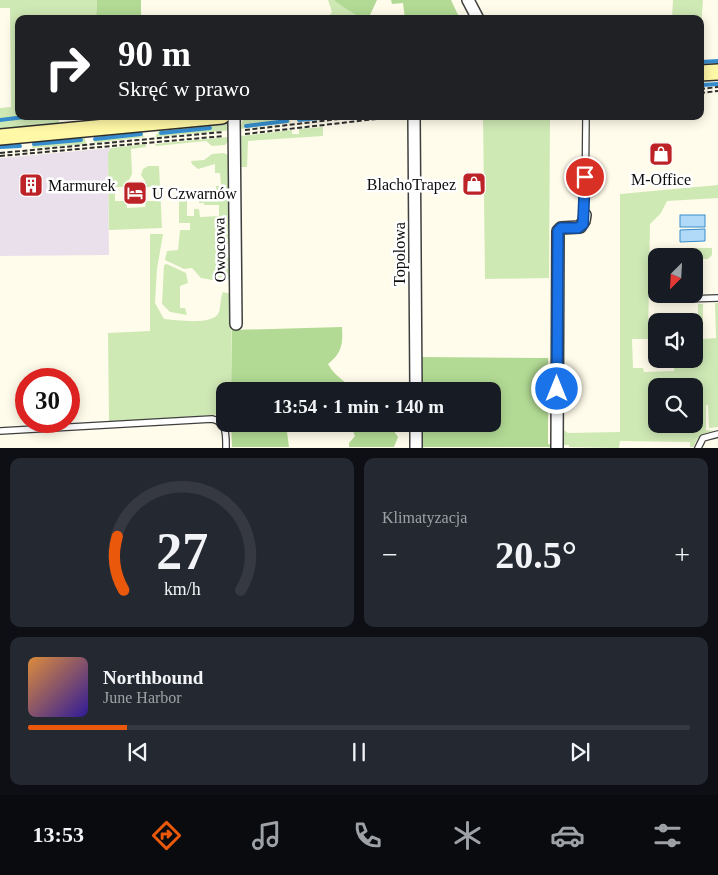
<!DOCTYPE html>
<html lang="pl">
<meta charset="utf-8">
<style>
:root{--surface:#171b24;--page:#242831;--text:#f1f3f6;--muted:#9ea1a6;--line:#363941;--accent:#ea580c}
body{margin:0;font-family:"Times New Roman",serif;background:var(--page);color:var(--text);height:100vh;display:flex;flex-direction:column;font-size:19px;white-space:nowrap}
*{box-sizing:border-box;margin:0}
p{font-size:16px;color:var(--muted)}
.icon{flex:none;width:28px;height:28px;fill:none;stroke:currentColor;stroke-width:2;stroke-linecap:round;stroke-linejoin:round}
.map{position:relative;height:448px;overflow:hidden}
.panel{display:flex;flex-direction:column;gap:10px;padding:10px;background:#0d0f14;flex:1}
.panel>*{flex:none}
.hud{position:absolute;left:15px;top:15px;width:689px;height:105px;border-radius:10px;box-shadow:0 2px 12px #0003;background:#202124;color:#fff;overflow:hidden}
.needle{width:32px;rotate:204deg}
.tools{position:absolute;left:648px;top:248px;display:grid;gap:10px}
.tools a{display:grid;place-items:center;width:55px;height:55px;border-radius:10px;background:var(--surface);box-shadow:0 2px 12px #0003;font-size:25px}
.speed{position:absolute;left:15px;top:368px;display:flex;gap:10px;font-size:25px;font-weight:700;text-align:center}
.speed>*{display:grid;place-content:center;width:65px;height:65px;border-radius:50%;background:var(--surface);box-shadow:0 2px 12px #0003;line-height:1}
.speed .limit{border:8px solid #d22;background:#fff;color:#111}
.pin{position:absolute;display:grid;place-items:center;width:42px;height:42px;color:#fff;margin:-21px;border:2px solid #fff;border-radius:50%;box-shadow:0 1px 5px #0007}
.me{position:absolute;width:55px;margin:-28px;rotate:0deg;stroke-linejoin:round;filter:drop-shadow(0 0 4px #0008)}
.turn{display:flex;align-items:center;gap:18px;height:105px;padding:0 20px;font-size:22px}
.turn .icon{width:65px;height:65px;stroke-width:2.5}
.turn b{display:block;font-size:35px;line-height:42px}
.big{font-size:38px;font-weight:700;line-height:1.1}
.panel .widget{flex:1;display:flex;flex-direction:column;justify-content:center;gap:8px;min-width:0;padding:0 18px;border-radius:10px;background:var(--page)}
.panel .dial{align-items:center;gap:0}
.dial svg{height:130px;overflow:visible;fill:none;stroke:var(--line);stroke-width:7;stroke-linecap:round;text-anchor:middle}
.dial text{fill:var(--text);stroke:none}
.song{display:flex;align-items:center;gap:15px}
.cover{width:60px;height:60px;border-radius:8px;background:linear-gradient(135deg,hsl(30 70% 55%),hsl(250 70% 35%))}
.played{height:5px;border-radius:2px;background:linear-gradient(90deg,var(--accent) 15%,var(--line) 15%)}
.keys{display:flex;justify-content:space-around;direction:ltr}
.heat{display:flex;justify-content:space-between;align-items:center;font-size:28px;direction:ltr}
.panel .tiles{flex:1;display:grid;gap:10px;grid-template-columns:1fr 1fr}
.widget:last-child{grid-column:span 2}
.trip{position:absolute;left:216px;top:382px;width:285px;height:50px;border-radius:10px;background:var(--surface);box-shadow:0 2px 12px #0003;font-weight:700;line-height:50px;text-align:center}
.menu{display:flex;height:80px;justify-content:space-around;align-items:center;background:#090b0e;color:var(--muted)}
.menu .icon{width:35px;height:35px}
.menu .selected{color:var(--accent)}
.menu b{font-size:22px;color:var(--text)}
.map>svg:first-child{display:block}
.industrial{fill:#eae0eb}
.green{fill:#cfe9b5;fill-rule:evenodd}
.forest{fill:#b2da94}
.water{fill:#b0daf7;stroke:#368dce}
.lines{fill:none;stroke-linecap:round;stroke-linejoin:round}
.stream{stroke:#368dce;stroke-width:4}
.lane-casing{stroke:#3f3f3f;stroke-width:8}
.street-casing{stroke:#3f3f3f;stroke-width:14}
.secondary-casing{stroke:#2e2e2e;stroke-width:18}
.path{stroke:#2e2e2e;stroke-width:2;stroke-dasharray:5 2.5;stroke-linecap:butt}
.lane{stroke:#fff;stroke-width:5.5}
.street{stroke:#fff;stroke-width:11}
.secondary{stroke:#fff8a6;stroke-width:15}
.route-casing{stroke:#114b97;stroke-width:12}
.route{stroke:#1a73e8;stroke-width:9}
.labels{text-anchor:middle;stroke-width:5;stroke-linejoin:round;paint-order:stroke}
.poi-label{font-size:16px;fill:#0c0c0c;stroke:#fff;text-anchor:start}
.street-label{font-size:16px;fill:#0c0c0c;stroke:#fff}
</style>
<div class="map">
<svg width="718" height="448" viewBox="0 0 718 448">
<rect width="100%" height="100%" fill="#fffceb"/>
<path class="industrial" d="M111 148 108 153 109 255 0 256V158Z"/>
<g class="green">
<path d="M0 0H97L96 17 19 19V116H60L58 125 0 131V108L11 107 10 8H0Z"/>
<path d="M328 0H334C343 7 352 11 360 19H327L332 12Z"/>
<path d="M673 0H703L700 41V19H672Z"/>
<path d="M286 116 290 118V123L240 129 243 120Z"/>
<path d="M483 116H556L550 118 549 278 485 279Z"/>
<path d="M228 122 233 130 155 137 161 128Z"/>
<path d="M323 127V136L248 141 247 167H239L240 136 292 130V134H299V129Z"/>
<path d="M138 130 145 137 94 143V135Z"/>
<path d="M82 135 85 138 86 144 32 148 34 140Z"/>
<path d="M227 137 231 139 225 145 212 146 206 141 156 146 155 144Z"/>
<path d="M146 144V147L131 149 132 174 129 180 126 181V187H115V201H126L127 208 145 207 146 201H156V187H145V181L141 175 143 169 148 166H159L162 228 109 230 108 153 111 148Z"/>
<path d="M224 153 231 157 232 242 224 246 225 256 232 259V276L224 282 201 278 192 268 184 269 165 260 167 251 178 250 180 230H190V223H179V198H187V216H194V209H199L200 217 219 216V205H204V203H199V200L216 199V186H221L220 173H215V164L198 169 192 164 191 161 204 160 212 154Z"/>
<path d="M718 185V198L667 201 661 213 650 224 648 339H632L633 368H643L644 372 674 371V365L686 359H698V304H703V339L716 338 715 303H718V427L709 428 708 405H706V430L718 431C706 431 697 435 694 447H690V442L620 441 619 448 569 447V445H562V429L568 433 620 432V194ZM656 386H694V424H656Z"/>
<path d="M150 234H163L157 269 155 303 164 319C177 320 214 326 219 312 221 306 220 298 223 292L232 294 231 391H225V414L109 423 108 333 150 331Z"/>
<path d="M688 248H712V255L708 259H694V256H688Z"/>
<path d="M167 264 186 273 188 283 180 286V308H185L187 315 170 312 162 304 164 265Z"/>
</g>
<g class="forest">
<path d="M97 0H141V19H96Z"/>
<path d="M334 0H377L369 17 360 19C352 11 343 8 334 0Z"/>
<path d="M391 0H451L460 19H405L403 3 392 4Z"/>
<path d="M342 327C343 344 342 353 328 364 336 378 344 379 354 391H231L232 330Z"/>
<path d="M422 357 548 358V444L552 445V447H422V424H492V391H422Z"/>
<path d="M231 424H286L289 447H232Z"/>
<path d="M350 424H389L398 437 394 447H349V443L355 436Z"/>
</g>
<g class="water">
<rect x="680" y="215" width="25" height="12"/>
<path d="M705 229V241L680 242V230Z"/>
</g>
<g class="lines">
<g class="stream">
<path d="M701 62 718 61"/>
<path d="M702 85 718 84"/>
<path d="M0 120 33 116"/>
<path d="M299 120 319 118"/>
<path d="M246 126 287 121"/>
<path d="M161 133 210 128"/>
<path d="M95 139 141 134"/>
<path d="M34 144 81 140"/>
<path d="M0 147 20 146"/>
</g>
<g class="lane-casing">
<g id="lane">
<path d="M585 215 586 116"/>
<path d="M686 299 718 298"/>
<path d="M0 431 212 419C227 422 226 434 226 448"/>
<path d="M698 448 703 438 718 434"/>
</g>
</g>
<g class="street-casing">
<g id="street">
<path d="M468 0 478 19"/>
<path d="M234 116 236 324"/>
<path d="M414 116 416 391"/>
<path d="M416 424V448"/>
<path d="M557 448 558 231 561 228 580 227 584 221 585 215"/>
</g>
</g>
<g class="secondary-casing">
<g id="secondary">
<path d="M700 73 718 72"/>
<path d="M0 137 222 116"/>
</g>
</g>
<g class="path">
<path d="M700 89 718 87"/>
<path d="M700 93 718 91"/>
<path d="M245 130 365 116"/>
<path d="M245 134 402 116"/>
<path d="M0 153 223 132"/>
<path d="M0 156 224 136"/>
</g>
<use href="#lane" class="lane"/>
<use href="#street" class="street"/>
<use href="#secondary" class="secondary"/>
</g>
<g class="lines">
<g class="route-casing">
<path id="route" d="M557 389 558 231 561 228H578L583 224 585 177"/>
</g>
<use href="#route" class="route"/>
</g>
<defs>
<g id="shop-square" transform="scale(1.25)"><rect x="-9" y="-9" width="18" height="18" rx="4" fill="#bd2326" stroke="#fff"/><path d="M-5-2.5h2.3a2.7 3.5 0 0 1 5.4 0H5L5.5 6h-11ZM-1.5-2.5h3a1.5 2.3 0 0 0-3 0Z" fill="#fff"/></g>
<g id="building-square" transform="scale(1.25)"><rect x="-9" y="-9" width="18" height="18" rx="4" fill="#bd2326" stroke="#fff"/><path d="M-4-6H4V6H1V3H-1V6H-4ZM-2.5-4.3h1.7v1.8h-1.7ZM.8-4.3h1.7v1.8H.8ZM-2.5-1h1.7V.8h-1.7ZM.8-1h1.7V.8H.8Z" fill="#fff"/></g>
<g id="hotel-square" transform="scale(1.25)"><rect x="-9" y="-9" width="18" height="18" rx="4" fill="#bd2326" stroke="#fff"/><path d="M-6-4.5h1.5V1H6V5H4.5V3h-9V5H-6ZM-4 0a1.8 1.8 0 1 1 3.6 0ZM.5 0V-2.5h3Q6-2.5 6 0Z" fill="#fff"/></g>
</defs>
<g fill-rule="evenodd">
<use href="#shop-square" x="661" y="154"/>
<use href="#shop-square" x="474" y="184"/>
<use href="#building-square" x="31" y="185"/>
<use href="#hotel-square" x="135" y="193"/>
</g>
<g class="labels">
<g class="poi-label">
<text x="661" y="185" text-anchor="middle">M-Office</text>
<text x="456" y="190" text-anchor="end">BlachoTrapez</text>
<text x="48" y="191">Marmurek</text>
<text x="152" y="199">U Czwarnów</text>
</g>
<g class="street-label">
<text transform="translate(219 250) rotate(-91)" y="6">Owocowa</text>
<text transform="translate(399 254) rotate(-90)" y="6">Topolowa</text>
</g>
</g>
</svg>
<div class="tools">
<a><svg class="needle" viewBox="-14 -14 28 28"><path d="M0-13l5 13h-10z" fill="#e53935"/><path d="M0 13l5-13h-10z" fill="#9ea1a6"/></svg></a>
<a><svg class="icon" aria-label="sound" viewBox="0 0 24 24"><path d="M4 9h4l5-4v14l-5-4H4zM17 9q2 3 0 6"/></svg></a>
<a><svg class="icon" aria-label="search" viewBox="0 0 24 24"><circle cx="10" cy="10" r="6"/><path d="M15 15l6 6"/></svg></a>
</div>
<div class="speed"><div class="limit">30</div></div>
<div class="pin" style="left:585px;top:177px;background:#d93025"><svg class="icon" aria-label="arrive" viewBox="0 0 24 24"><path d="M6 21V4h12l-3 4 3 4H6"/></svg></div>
<svg class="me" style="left:557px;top:389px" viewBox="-20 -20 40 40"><circle r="17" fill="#1a73e8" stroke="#fff" stroke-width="3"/><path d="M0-11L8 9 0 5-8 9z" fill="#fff"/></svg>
<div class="trip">13:54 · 1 min · 140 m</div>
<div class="hud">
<div class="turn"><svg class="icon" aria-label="right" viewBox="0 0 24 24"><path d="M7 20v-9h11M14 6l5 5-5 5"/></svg><div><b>90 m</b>Skręć w prawo</div></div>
</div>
</div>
<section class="panel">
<div class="tiles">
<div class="widget dial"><svg viewBox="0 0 100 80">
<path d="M14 69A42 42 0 1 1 86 69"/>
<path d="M14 69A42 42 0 0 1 10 36" stroke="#ea580c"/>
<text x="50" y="56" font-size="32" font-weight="700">27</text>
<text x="50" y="72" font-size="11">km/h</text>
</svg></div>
<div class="widget"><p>Klimatyzacja</p>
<div class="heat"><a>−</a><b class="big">20.5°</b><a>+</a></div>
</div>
<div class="widget">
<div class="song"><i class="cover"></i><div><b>Northbound</b><p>June Harbor</p></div></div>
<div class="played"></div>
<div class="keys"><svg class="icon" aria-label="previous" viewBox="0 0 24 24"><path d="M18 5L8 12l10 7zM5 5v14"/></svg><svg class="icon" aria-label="pause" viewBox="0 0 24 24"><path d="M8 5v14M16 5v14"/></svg><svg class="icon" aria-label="next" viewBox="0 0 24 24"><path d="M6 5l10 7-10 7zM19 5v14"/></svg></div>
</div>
</div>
</section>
<nav class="menu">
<b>13:53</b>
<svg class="icon selected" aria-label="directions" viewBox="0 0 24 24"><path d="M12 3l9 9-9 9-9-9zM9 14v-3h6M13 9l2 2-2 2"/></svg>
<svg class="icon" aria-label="music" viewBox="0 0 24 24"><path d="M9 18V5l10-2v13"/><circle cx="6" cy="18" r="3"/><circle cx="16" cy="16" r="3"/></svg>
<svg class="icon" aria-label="phone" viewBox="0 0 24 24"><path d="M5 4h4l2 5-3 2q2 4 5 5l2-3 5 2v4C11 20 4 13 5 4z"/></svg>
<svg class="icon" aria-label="climate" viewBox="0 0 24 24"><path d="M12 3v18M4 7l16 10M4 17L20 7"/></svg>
<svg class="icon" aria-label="car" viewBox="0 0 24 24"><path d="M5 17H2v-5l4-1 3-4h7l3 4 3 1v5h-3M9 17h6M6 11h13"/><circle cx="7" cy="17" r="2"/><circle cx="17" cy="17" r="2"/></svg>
<svg class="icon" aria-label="filters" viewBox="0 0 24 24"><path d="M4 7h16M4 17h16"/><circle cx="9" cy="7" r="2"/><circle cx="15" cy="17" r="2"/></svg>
</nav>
